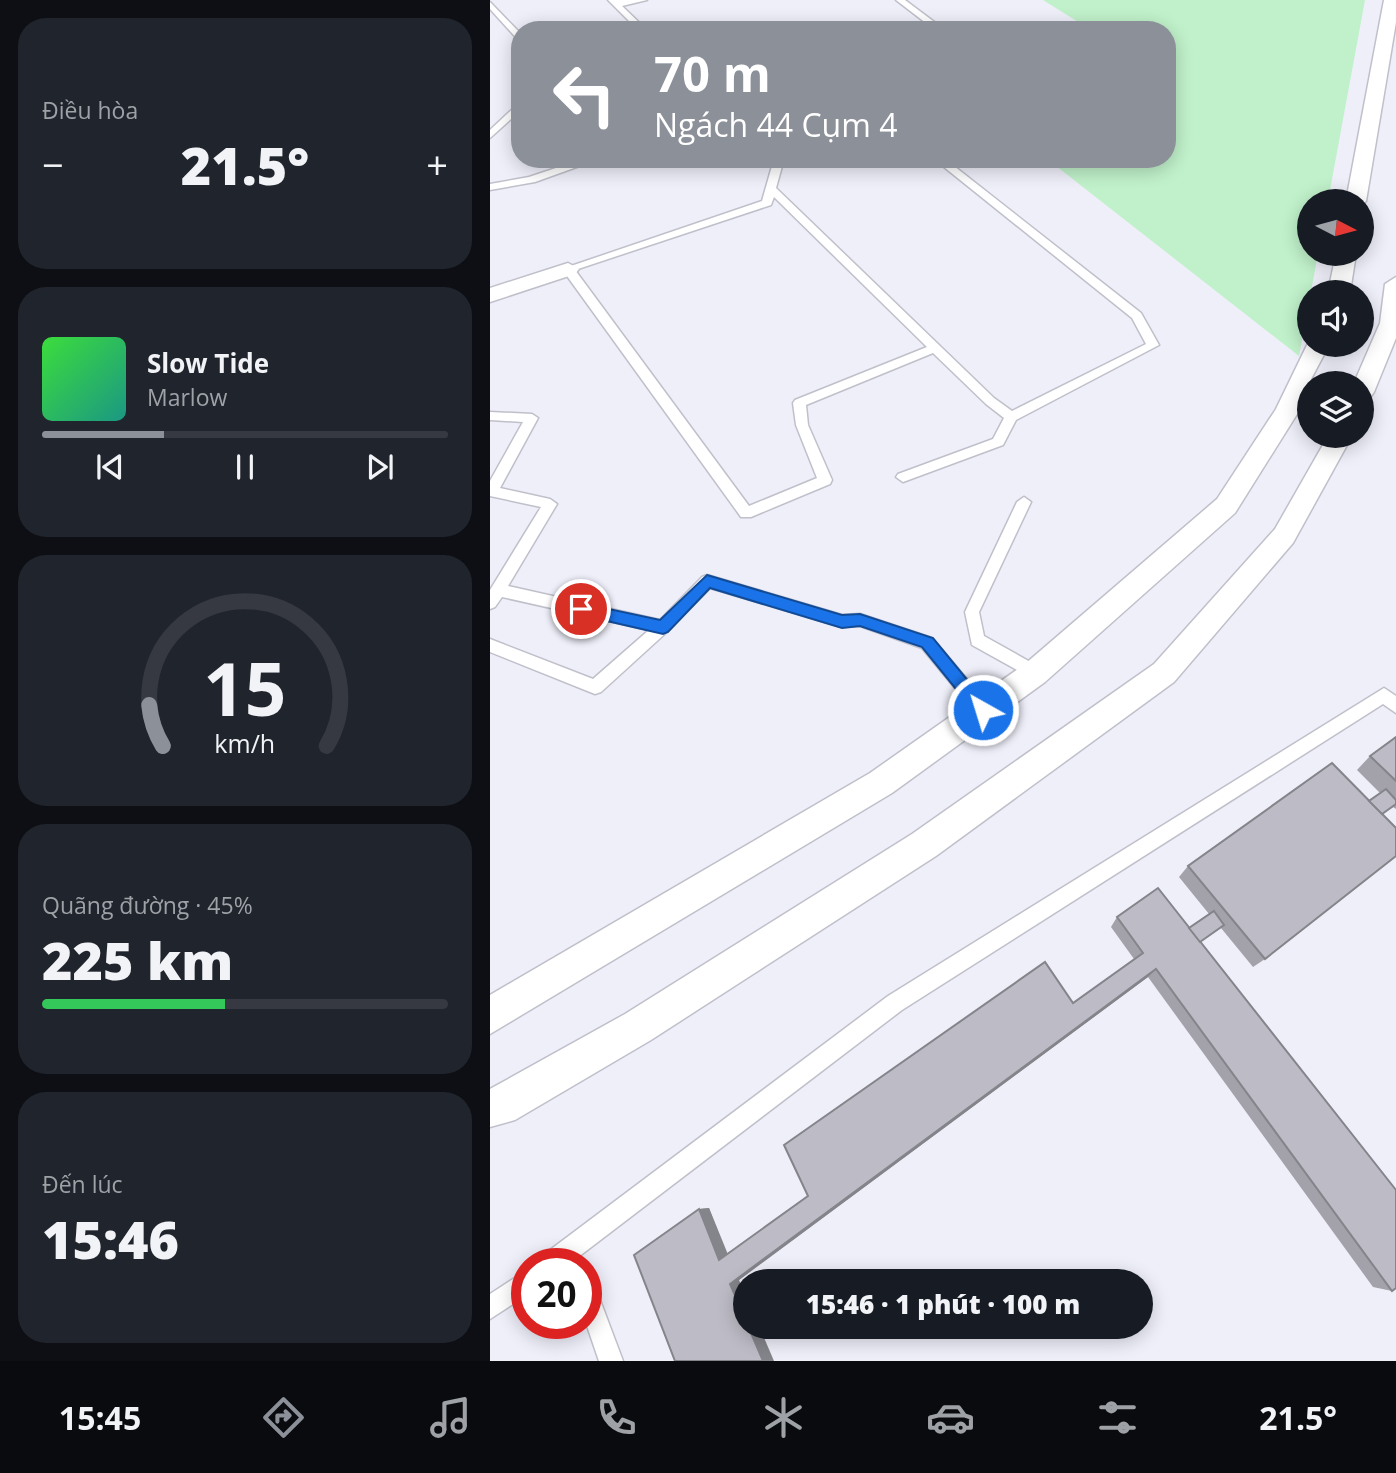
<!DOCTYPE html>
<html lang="vi">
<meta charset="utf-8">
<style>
:root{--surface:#171b24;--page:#20242c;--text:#f1f3f6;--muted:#9ea1a6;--line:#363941;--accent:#8c9099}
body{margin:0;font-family:"Open Sans",sans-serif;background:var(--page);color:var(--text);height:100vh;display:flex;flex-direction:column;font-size:26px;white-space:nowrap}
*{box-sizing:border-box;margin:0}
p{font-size:23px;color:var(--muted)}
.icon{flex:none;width:38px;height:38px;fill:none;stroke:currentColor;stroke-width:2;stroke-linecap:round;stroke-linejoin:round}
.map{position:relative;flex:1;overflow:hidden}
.details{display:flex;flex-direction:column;gap:18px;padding:18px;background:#0d0f14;width:490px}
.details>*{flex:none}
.top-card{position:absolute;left:21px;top:21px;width:665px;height:147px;border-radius:28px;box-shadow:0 4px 18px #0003;background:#8c9099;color:#fff;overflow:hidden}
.needle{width:46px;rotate:96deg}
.fabs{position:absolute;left:807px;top:189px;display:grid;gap:14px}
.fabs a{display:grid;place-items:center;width:77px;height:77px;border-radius:50%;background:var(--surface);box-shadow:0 4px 18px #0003;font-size:35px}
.speed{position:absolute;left:21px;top:1248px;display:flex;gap:14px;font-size:35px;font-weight:700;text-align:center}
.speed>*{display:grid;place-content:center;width:91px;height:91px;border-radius:50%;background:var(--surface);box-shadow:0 4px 18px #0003;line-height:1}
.speed .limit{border:10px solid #d22;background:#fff;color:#111}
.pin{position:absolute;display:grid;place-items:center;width:60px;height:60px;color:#fff;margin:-30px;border:4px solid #fff;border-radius:50%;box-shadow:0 2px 7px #0007}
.me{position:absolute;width:77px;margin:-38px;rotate:321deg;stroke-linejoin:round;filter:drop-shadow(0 0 5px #0008)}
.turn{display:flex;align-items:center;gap:24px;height:147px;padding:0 28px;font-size:32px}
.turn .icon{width:91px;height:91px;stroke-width:2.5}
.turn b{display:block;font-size:49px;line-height:60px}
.big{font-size:52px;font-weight:800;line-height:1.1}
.details .tile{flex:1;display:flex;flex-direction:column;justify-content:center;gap:10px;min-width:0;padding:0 24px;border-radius:28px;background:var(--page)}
.details .dial{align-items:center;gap:0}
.dial svg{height:182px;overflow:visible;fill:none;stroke:var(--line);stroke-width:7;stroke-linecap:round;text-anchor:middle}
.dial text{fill:var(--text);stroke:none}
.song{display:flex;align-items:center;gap:21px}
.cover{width:84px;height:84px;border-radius:10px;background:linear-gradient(135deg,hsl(120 70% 55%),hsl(170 70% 35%))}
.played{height:7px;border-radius:4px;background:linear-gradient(90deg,var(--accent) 30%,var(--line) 30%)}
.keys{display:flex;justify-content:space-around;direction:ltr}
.heat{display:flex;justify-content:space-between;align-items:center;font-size:38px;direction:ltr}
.charge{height:10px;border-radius:5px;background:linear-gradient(90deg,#34c759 45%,var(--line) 0)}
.trip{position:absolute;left:243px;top:1269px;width:420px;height:70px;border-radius:35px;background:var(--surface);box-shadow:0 4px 18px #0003;font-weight:800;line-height:70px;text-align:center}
.menu{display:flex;height:112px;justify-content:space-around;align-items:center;background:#090b0e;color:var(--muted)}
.menu .icon{width:49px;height:49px}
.menu .on{color:var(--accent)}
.menu b{font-size:32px;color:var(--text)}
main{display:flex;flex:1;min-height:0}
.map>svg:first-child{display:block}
.green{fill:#c0f1ca}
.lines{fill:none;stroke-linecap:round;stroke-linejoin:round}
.lane-casing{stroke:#bfc0ca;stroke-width:3}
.street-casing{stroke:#bfc0ca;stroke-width:3}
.lane{fill:#fff;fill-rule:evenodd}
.street{fill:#fff;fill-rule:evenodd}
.wall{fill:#a3a2aa}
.shaded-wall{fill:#84848b}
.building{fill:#bdbcc6;stroke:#84848b;stroke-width:2}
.route{fill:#1a73e8;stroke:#114b97;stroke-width:2}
</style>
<main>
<section class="details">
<div class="tile"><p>Điều hòa</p>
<div class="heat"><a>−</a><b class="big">21.5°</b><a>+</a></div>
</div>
<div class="tile">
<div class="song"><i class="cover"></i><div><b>Slow Tide</b><p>Marlow</p></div></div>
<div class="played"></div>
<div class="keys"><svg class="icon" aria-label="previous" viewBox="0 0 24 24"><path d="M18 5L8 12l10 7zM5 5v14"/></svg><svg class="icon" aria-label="pause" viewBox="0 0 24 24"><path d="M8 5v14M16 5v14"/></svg><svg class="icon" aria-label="next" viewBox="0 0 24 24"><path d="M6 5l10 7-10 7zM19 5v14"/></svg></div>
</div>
<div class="tile dial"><svg viewBox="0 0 100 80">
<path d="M14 69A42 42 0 1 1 86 69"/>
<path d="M14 69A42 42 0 0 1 8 51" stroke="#8c9099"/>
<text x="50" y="56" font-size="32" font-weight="700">15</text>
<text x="50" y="72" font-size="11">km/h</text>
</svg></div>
<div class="tile"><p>Quãng đường · 45%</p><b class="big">225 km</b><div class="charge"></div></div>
<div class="tile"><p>Đến lúc</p><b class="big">15:46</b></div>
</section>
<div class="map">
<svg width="906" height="1361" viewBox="0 0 906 1361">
<rect width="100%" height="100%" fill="#efeffa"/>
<path class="green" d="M553 0H875L838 201H819V254H828L809 356 557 159H677V30H601Z"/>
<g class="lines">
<g class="lane-casing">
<g id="lane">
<path d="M118 0H157L132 6 157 30H148Z"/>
<path d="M406 0H415L455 30H445Z"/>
<path d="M0 2 30 33V42L0 9Z"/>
<path d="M30 102V111L0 138V130Z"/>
<path d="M93 159H109L45 182 0 190V184L39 177Z"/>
<path d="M284 159H294L286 188 504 398 522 411 656 344 642 318 444 159H455L651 313 669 345 526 420 513 445 413 482 406 477 408 474 503 439 514 418 496 404 443 353 316 405 318 425 342 480 340 484 261 517H251L72 269 272 201ZM284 197 437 347 305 400 303 403 306 425 327 478 259 506 85 270 281 205Z"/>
<path d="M0 412 42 414 48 418 10 488 60 499 67 504 18 586 170 620 212 577 217 575 352 615 370 614 442 638 499 705 501 710 499 715 493 717 487 715 432 648 370 626 352 627 220 588 178 631 111 692 105 694 0 652V639L103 679 159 630 12 597 5 607 0 609V590L51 507 0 496V481L33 422 0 420Z"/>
<path d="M534 497 541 502 489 612 494 636 551 668 553 673 551 678 545 680 482 645 475 612 527 502Z"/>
<path d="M894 688 906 696V713L893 704 412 1010 79 1264H49L52 1256 398 996Z"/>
<path d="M37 1270V1295L0 1319V1294Z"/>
<path d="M96 1281 104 1284 133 1361H109L96 1323Z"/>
</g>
</g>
<g class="street-casing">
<g id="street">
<path d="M894 0H906V22L876 201 872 206V201H856Z"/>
<path d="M846 254H866L860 292H838Z"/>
<path d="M78 263 89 269 85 274 0 302V288Z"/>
<path d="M906 277V338L884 392 880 398 872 400V383H864L890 323 895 284Z"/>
<path d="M819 341V345H839L819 383 809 411 745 513 555 682 402 793 0 1034V995L380 773 535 664 727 499 786 409Z"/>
<path d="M838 436H862L803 543 684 682 446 856 161 1040 25 1120 0 1127V1089L135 1014 422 834 664 664 785 529Z"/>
</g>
</g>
<use href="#lane" class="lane"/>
<use href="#street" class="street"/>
</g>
<path class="wall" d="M906 737V809L903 807 893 814 775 959 763 967 731 928 710 942 902 1291 883 1287 658 977 249 1280 209 1209 219 1208 237 1254 644 959 621 927 627 917 699 928 719 914 689 877 698 866 879 801 890 793 867 770 880 756Z"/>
<g class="shaded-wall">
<path d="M666 969 658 977 249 1280 256 1295V1320L240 1284Z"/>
<path d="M219 1208 239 1257 229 1260 209 1209Z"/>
<path d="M258 1326H269L284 1361H273Z"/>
</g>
<g class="building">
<path d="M906 737V781L880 756Z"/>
<path d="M842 763 906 828V856L775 959 698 866Z"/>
<path d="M896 789 906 800V804L892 814 879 801Z"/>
<path d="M668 888 906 1190V1288L902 1291 666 969 240 1284 256 1320V1326H258L273 1361H185L144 1255 209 1209 229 1260 318 1196 294 1145 555 962 583 1003 653 953 627 917Z"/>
<path d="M724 911 734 925 710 942 699 928Z"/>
</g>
<path class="route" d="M217 575 352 615 370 614 443 638 498 705V715H487L432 647 370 626 352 628 220 588 178 632 173 634 91 615 83 609 91 603 170 620Z"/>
</svg>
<div class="fabs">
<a><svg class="needle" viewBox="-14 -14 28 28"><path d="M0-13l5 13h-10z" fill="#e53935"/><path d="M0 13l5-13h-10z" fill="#9ea1a6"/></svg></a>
<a><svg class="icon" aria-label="sound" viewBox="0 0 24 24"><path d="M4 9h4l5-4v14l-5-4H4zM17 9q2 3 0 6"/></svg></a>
<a><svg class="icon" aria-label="layers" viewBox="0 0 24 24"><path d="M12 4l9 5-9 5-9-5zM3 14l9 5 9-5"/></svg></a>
</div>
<div class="speed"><div class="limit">20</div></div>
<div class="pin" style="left:91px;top:609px;background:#d93025"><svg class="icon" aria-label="arrive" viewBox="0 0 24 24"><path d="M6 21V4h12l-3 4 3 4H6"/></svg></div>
<svg class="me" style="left:493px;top:710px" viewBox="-20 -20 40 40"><circle r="17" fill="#1a73e8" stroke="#fff" stroke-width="3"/><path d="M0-11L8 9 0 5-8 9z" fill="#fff"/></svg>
<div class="trip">15:46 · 1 phút · 100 m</div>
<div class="top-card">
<div class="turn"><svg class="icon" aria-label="left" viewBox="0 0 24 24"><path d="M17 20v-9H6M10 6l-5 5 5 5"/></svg><div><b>70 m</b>Ngách 44 Cụm 4</div></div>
</div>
</div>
</main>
<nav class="menu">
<b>15:45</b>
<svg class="icon on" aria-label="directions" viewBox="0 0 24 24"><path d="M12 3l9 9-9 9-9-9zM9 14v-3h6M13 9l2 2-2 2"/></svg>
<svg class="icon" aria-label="music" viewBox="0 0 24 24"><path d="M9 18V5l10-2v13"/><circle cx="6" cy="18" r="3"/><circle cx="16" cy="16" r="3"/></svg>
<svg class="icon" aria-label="phone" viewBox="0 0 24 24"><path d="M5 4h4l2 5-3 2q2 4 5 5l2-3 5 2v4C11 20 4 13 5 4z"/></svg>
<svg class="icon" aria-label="climate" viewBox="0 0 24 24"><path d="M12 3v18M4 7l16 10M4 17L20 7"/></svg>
<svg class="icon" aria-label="car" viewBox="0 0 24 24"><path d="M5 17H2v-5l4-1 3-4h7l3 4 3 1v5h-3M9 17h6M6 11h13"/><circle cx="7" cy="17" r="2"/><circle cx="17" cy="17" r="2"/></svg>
<svg class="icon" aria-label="filters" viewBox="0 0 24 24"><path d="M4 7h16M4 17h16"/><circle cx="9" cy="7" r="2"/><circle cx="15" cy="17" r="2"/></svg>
<b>21.5°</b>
</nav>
